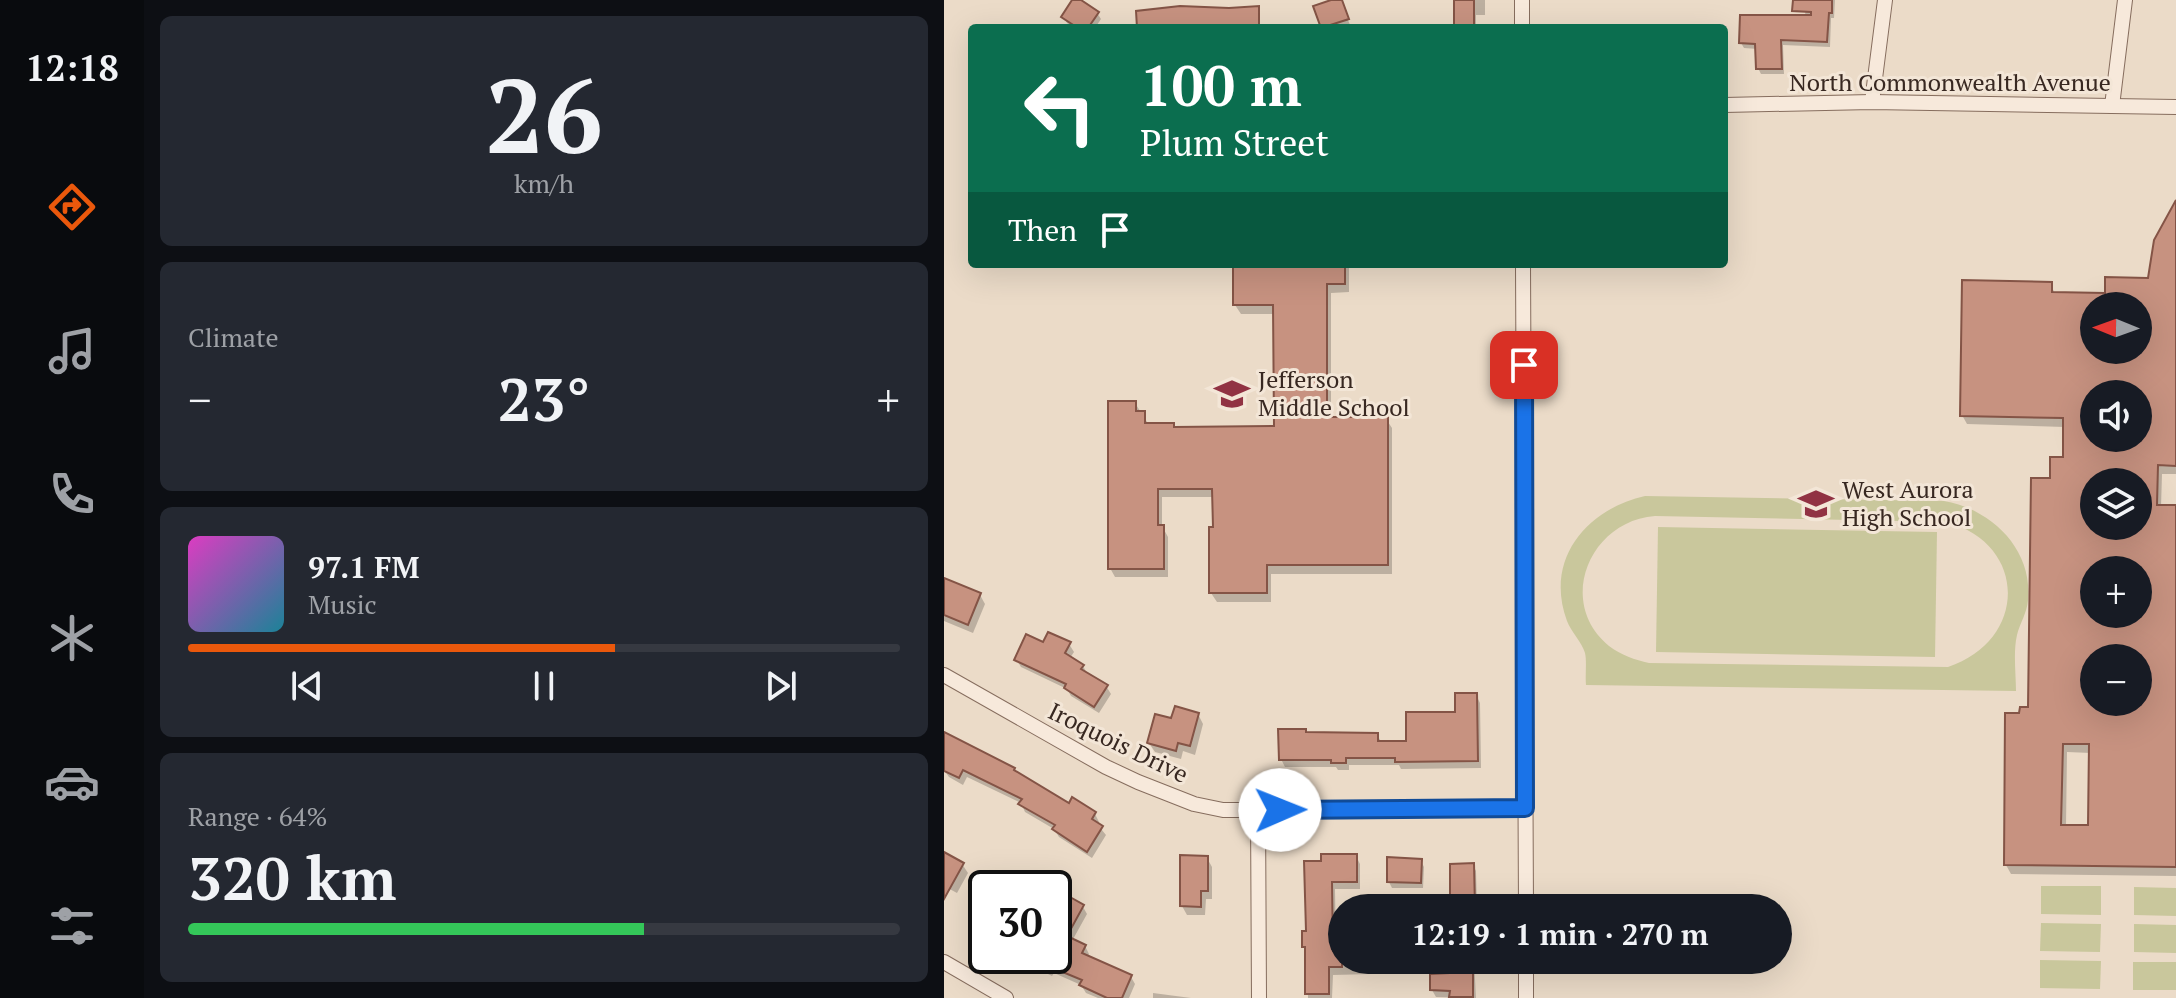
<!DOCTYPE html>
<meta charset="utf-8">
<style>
:root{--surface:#171b24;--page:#242831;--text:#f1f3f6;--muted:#9ea1a6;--line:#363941;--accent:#ea580c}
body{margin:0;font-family:"PT Serif",serif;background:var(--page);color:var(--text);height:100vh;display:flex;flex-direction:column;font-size:30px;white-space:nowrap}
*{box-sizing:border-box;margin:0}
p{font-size:26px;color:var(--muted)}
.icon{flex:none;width:44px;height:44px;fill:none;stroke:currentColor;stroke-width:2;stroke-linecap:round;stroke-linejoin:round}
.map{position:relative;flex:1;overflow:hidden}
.details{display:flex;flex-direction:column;gap:16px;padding:16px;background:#0d0f14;width:800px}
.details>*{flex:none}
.top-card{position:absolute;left:24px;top:24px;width:760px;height:244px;border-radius:8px;box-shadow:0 8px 32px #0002;background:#0b6e4f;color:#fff;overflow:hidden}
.needle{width:52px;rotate:271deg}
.buttons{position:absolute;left:1136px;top:292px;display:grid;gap:16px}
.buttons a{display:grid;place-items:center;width:72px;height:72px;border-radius:50%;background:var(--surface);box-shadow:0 8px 32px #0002;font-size:40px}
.speed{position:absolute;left:24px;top:870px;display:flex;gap:16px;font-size:40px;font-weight:700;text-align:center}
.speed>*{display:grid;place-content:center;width:104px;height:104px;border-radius:50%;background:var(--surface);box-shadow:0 8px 32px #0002;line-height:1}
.speed .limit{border:4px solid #111;border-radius:12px;background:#fff;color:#111}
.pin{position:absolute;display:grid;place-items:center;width:68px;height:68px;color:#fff;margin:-34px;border-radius:16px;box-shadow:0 4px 12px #0006}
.me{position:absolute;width:88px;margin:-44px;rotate:89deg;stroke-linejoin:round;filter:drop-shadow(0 0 6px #0008)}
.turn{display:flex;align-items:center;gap:28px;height:168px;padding:0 40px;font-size:36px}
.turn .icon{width:104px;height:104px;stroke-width:2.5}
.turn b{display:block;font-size:56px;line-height:68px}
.then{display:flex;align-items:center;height:76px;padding:0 40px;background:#0003;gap:16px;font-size:30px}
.big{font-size:60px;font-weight:700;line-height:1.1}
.details .widget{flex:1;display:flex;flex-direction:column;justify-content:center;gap:12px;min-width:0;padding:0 28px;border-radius:12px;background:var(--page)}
.details .dial{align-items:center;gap:0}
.dial b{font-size:104px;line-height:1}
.song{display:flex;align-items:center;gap:24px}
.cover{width:96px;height:96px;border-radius:12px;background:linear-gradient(135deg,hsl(310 70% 55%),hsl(190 70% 35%))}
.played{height:8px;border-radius:4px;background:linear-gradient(90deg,var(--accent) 60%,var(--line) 60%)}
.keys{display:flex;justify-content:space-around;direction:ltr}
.heat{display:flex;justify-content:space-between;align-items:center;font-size:44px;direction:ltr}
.charge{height:12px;border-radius:6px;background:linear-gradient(90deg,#34c759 64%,var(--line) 0)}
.trip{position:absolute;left:384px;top:894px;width:464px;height:80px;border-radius:40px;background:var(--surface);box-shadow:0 8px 32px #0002;font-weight:700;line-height:80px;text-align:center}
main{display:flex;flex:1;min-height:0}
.dock{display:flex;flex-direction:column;width:144px;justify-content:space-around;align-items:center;background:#090b0e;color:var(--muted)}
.dock .icon{width:56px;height:56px}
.dock .selected{color:var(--accent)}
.dock b{font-size:36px;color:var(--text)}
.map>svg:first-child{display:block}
.green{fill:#c9c79c;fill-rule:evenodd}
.shadow{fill:#0003;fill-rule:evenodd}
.building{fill:#c79280;stroke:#845446;stroke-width:2;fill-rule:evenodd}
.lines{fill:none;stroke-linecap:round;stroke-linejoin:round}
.street-casing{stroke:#866d5e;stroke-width:16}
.street{stroke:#f7e9db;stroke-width:14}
.route-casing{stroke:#114b97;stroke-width:20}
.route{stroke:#1a73e8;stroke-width:14}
.labels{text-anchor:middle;stroke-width:6;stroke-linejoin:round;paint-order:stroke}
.street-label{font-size:24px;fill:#382821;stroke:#f3e6d7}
.poi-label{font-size:24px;fill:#382821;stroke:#f3e6d7;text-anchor:start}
</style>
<main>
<nav class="dock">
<b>12:18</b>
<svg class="icon selected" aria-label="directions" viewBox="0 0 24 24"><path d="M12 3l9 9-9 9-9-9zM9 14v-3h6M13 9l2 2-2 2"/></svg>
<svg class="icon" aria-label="music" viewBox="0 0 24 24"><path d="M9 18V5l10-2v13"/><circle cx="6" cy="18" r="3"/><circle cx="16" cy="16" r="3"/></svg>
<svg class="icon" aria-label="phone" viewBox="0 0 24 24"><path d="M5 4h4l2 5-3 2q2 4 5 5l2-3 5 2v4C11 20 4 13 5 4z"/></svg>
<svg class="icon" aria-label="climate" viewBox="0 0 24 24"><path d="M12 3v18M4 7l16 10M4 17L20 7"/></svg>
<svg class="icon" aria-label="car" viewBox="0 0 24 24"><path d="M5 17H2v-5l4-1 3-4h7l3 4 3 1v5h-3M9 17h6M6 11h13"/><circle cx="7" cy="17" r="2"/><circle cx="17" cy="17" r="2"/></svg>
<svg class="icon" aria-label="filters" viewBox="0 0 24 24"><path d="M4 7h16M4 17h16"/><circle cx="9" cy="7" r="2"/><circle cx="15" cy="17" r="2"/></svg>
</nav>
<section class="details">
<div class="widget dial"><b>26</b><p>km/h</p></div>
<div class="widget"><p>Climate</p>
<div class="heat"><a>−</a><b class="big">23°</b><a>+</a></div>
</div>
<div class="widget">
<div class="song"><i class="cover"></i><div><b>97.1 FM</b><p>Music</p></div></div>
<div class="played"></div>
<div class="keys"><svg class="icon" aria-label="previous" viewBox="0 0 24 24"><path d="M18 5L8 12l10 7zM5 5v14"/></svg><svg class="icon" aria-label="pause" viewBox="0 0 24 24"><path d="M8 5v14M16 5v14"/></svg><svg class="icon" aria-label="next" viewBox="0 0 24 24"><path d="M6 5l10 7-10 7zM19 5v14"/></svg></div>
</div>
<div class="widget"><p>Range · 64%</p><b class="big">320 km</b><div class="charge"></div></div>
</section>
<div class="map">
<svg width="1232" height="998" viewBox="0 0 1232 998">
<rect width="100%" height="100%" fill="#ebdbc8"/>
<g class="green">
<path d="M701 496 1000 501C1047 509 1089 549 1084 600 1083 613 1076 623 1073 635 1069 652 1072 674 1072 691L642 685C641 675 643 662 641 653 638 642 627 632 623 621 600 559 643 509 701 496ZM711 516 1003 522C1085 545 1083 641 1004 667L705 663C691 660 677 655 665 646 612 603 645 521 711 516Z"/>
<path d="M714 527 993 532 991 657 712 652Z"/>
<path d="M1097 886H1157V915L1097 914Z"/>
<path d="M1190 887 1232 888V916L1190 915Z"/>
<path d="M1097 923 1157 924 1156 952 1096 951Z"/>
<path d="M1190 924 1232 925V953L1190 952Z"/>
<path d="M1096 960 1157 961 1156 989 1096 988Z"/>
<rect x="1189" y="962" width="43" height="28"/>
</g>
<g class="shadow">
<path d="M131 0 153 13 157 19 151 28H131L123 23 120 17Z"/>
<path d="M396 0 406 25 379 28 372 8Z"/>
<path d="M509 0H541V15H532V28H512Z"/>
<path d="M862 0H891L890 18H887L886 47 839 45 840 74H817L814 68V49L800 48 797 43 861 17Z"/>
<path d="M1232 205V474H1218L1217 507H1232V876L1067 874 1062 865 1077 715 1086 709 1108 480 1121 459V427L1023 424 1018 415 1106 284 1112 295H1163L1205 280ZM1150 306H1194V350H1150ZM1150 394H1194V438H1150ZM1150 482H1194V526H1150ZM1150 570H1194V614H1150ZM1150 658H1194V702H1150ZM1123 752 1147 753 1146 827H1122Z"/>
<path d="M291 264H405V292L387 293V419H442L448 428V574H327V602H273L267 593 271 497H218V526L224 537V577H171L166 568 191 403 205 425 231 429 332 428 331 314H297L291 305Z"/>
<path d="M0 580 36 595 41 604 29 633 0 621Z"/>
<path d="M125 644 130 652 126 658 139 666 144 675 162 686 167 694 155 713 127 696 123 689 77 667 72 659 100 645Z"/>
<path d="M532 695 536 703 537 768 457 769 455 765H405V770H394L392 767H341L337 759 363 734 433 735 438 743H464L513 714Z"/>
<path d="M254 714 259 724 251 755 239 751 237 759 211 752 205 743 229 720Z"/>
<path d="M0 735 126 805 151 814 155 822 153 824 162 835 148 858 115 837 110 829 81 812 77 803 23 777 19 785 5 777 0 770Z"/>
<path d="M0 854 18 864 24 873 13 893 0 886Z"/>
<path d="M412 856 416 864V889H391L392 953H398V960H427V974L389 975 388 998H364L363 952 360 946 379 863Z"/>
<path d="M263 858 268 867V899H262L261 915H243L238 906Z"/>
<path d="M477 861 480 867 479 888H448L445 882Z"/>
<path d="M529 865 532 871 533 908H508Z"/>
<path d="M139 907 143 914 128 941 141 946 145 954 143 957 187 977 191 984 185 998H154L142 993 137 985 110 973 108 976 102 973 98 966 101 956H110V934Z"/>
<path d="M507 960H530L532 998 492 997 488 990 507 975Z"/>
<path d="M209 993 247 998H209Z"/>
</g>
<g class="building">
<path d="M128 0H137L155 12 144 28H134L117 17Z"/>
<path d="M387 0H398L405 19 377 28 369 6Z"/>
<rect x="510" y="0" width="20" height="28"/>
<path d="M849 0H888V13H885L883 42 837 40 838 69H812L811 44 795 43 796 15H867V12L848 11Z"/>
<path d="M236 6 285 8 315 6V28H193L192 11Z"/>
<path d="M1232 200V466L1214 465 1213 505H1232V867L1060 865 1061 713H1075L1076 707H1084L1087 478H1106V457H1119V418L1016 416 1018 280 1108 282V292L1161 293V277L1204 278 1210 240ZM1150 306H1194V350H1150ZM1150 394H1194V438H1150ZM1150 482H1194V526H1150ZM1150 570H1194V614H1150ZM1150 658H1194V702H1150ZM1119 744H1145L1144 825H1117Z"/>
<path d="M289 264H401V284H383V417H444V565H323V593H265V527H269L268 489H214V525H220V569H164V401H192V411H201V423H230V427L330 426 329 305H289Z"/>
<path d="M0 578 37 593 24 625 0 615Z"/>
<path d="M104 632 127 642 121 653 140 665 137 669 164 685 150 707 120 688 122 684 70 660 82 634 99 642Z"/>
<path d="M511 693H533L534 761 451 762V758H402V763H387V760H335L334 729H362V732L434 733V741H462V712H511Z"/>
<path d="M231 706 255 713 246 746 234 743 232 751 203 743 211 714 227 718Z"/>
<path d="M0 732 71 768 70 770 125 803 128 797 152 812 148 819 159 826 143 852 108 829 111 825 74 804 78 799 19 770 15 778 0 771Z"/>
<path d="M0 852 20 863 0 899Z"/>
<path d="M377 854H413V882H388L389 951H398V967H385V994H361V947H358V931H362L360 861H377Z"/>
<path d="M236 855 264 856V891H257V907L236 906Z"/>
<path d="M443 857 478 859 477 883 443 882Z"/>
<path d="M530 863 531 908H506V864Z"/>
<path d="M126 897 140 905 123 936 142 945 138 953 188 975 178 998H163L135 985 138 980 80 956H110V931Z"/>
<path d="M505 960H529V997H505L506 991 486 990V974L505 973Z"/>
</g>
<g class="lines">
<g class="street-casing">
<g id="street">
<path d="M578 0V28"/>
<path d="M928 102 941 0"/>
<path d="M780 105 928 102 1232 107"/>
<path d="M1168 106 1181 0"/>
<path d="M579 264 582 908"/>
<path d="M0 675 162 767 194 782 250 804 279 810H336L581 808"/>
<path d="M314 810 315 998"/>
<path d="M582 960V998"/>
<path d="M0 962 62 998"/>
</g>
</g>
<use href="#street" class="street"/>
</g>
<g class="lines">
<g class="route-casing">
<path id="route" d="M336 810 581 808 580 365"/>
</g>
<use href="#route" class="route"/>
</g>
<defs>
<g id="school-bare" transform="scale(2.76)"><path d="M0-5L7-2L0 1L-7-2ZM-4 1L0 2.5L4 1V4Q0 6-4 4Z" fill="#913243" stroke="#f3e6d7" stroke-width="2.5" paint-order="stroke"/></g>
</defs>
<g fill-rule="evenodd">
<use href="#school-bare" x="288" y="394"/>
<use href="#school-bare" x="872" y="504"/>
</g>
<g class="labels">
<g class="street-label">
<text x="1006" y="91">North Commonwealth Avenue</text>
<text transform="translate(174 743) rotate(26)" y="8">Iroquois Drive</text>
</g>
<g class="poi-label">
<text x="314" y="388">Jefferson<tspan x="314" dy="28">Middle School</tspan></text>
<text x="898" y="498">West Aurora<tspan x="898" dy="28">High School</tspan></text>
</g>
</g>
</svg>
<div class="buttons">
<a><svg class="needle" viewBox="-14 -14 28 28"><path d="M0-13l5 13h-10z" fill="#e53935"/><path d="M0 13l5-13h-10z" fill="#9ea1a6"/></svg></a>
<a><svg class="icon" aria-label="sound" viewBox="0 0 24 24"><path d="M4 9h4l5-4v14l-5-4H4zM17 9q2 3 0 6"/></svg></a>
<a><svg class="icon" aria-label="layers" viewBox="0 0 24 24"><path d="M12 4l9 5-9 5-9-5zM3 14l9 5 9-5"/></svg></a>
<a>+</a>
<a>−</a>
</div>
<div class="speed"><div class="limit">30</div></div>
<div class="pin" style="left:580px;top:365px;background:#d93025"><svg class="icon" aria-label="arrive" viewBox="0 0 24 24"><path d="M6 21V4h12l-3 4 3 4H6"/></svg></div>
<svg class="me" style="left:336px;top:810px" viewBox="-20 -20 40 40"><circle r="19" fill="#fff"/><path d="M0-13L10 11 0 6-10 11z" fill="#1a73e8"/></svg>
<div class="trip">12:19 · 1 min · 270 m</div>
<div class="top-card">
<div class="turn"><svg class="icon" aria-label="left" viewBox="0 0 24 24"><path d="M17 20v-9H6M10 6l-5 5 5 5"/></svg><div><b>100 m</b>Plum Street</div></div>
<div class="then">Then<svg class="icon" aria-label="arrive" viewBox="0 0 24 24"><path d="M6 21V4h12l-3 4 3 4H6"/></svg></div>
</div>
</div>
</main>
